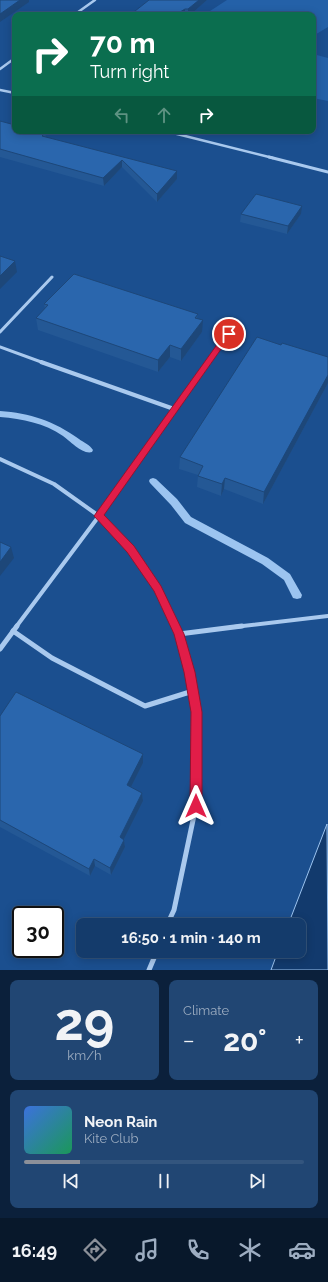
<!DOCTYPE html>
<meta charset="utf-8">
<style>
:root{--surface:#143b6b;--page:#214673;--text:#f1f3f6;--muted:#9dadc1;--line:#33557e;--accent:#8c9099}
body{margin:0;font-family:Raleway,sans-serif;background:var(--page);color:var(--text);height:100vh;display:flex;flex-direction:column;font-size:15px;white-space:nowrap}
*{box-sizing:border-box;margin:0}
p{font-size:13px;color:var(--muted)}
.icon{flex:none;width:22px;height:22px;fill:none;stroke:currentColor;stroke-width:2;stroke-linecap:round;stroke-linejoin:round}
.map{position:relative;height:970px;overflow:hidden}
.details{display:flex;flex-direction:column;gap:10px;padding:10px;background:#0b203b;flex:1}
.details>*{flex:none}
.hud{position:absolute;left:12px;top:12px;width:304px;height:122px;border-radius:8px;box-shadow:0 2px 10px #0003,0 0 0 1px var(--line);background:#0b6e4f;color:#fff;overflow:hidden}
.speed{position:absolute;left:12px;top:906px;display:flex;gap:8px;font-size:20px;font-weight:700;text-align:center}
.speed>*{display:grid;place-content:center;width:52px;height:52px;border-radius:50%;background:var(--surface);box-shadow:0 2px 10px #0003,0 0 0 1px var(--line);line-height:1}
.speed .limit{border:2px solid #111;border-radius:6px;background:#fff;color:#111}
.pin{position:absolute;display:grid;place-items:center;width:34px;height:34px;color:#fff;margin:-17px;border:2px solid #fff;border-radius:50%;box-shadow:0 1px 4px #0007}
.me{position:absolute;width:44px;margin:-22px;rotate:0deg;stroke-linejoin:round;filter:drop-shadow(0 0 3px #0008)}
.turn{display:flex;align-items:center;gap:14px;height:84px;padding:0 12px;font-size:18px}
.turn .icon{width:52px;height:52px;stroke-width:2.5}
.turn b{display:block;font-size:28px;line-height:34px}
.lanes{display:flex;align-items:center;height:38px;padding:0 12px;background:#0003;justify-content:center;gap:20px;direction:ltr}
.lanes .off{opacity:.35}
.big{font-size:30px;font-weight:700;line-height:1.1}
.details .card{flex:1;display:flex;flex-direction:column;justify-content:center;gap:6px;min-width:0;padding:0 14px;border-radius:8px;background:var(--page)}
.details .dial{align-items:center;gap:0}
.dial b{font-size:52px;line-height:1}
.song{display:flex;align-items:center;gap:12px}
.cover{width:48px;height:48px;border-radius:6px;background:linear-gradient(135deg,hsl(220 70% 55%),hsl(150 70% 35%))}
.played{height:4px;border-radius:2px;background:linear-gradient(90deg,var(--accent) 20%,var(--line) 20%)}
.keys{display:flex;justify-content:space-around;direction:ltr}
.heat{display:flex;justify-content:space-between;align-items:center;font-size:22px;direction:ltr}
.details .tiles{flex:1;display:grid;gap:10px;grid-template-columns:1fr 1fr}
.card:last-child{grid-column:span 2}
.trip{position:absolute;left:76px;top:918px;width:230px;height:40px;border-radius:8px;background:var(--surface);box-shadow:0 2px 10px #0003,0 0 0 1px var(--line);font-weight:700;line-height:40px;text-align:center}
.menu{display:flex;height:64px;justify-content:space-around;align-items:center;background:#08182b;color:var(--muted)}
.menu .icon{width:28px;height:28px}
.menu .current{color:var(--accent)}
.menu b{font-size:18px;color:var(--text)}
.map>svg:first-child{display:block}
.green{fill:#2461a8}
.water{fill:#123a6d;stroke:#9cc4f0}
.lines{fill:none;stroke-linecap:round;stroke-linejoin:round}
.stream{fill:#9cc4f0;fill-rule:evenodd}
.minor-far3{stroke:#a9c9ee;stroke-width:2.5}
.minor-far2{stroke:#a9c9ee;stroke-width:3}
.minor-far1{stroke:#a9c9ee;stroke-width:4}
.minor{stroke:#a9c9ee;stroke-width:5}
.wall{fill:#245895}
.shaded-wall{fill:#1d4779}
.building{fill:#2a66ad;stroke:#1d4779}
.route{fill:#e11d48;stroke:#92132f}
</style>
<div class="map">
<svg width="328" height="970" viewBox="0 0 328 970">
<rect width="100%" height="100%" fill="#1b4f8f"/>
<g class="green">
<path d="M227 0H328V27L313 36V15H204Z"/>
<path d="M313 54 328 58V101L313 98Z"/>
</g>
<path class="water" d="M327 824 328 970H271L278 951H299V925H288Z"/>
<g class="lines">
<g class="stream">
<path d="M0 411C30 413 54 421 79 439 83 442 90 445 93 450L92 452C83 455 70 441 63 436 44 423 23 419 0 417Z"/>
<path d="M153 478 156 479 177 499 191 517 268 558 290 574 302 595 301 598 297 599 293 598 284 580 262 564 185 523 171 505 150 483 149 481 150 479Z"/>
</g>
<g class="minor-far3">
<path d="M74 15 95 0"/>
<path d="M0 69 15 58"/>
<path d="M0 90 15 93"/>
<path d="M165 131 273 158"/>
</g>
<g class="minor-far2">
<path d="M269 157 328 172"/>
<path d="M0 332 52 277"/>
<path d="M0 347 44 363"/>
<path d="M209 363 229 334"/>
</g>
<g class="minor-far1">
<path d="M41 362 174 409"/>
<path d="M0 459 54 484 99 516 131 549 158 588 176 627"/>
<path d="M16 627 99 516 209 362"/>
<path d="M234 627 328 616"/>
</g>
<g class="minor">
<path d="M13 631 52 658 145 706 193 691"/>
<path d="M179 634 242 626"/>
<path d="M0 649 17 626"/>
<path d="M167 925 174 910 196 806V712L190 672 176 626"/>
<path d="M149 970 157 951"/>
</g>
</g>
<g class="wall">
<path d="M149 0H207L190 15H130Z"/>
<path d="M0 121 45 133 46 137 177 171V179L157 202 122 167 104 186 0 157Z"/>
<path d="M241 214H301L287 234 240 222Z"/>
<path d="M44 304 198 314 197 318 202 332 181 361 170 357 158 372 38 330 36 318 45 309Z"/>
<path d="M281 345 328 357V383L263 504 224 489 221 496 197 487 198 475 179 469 180 457Z"/>
<path d="M0 716 143 763 131 787 142 793 143 801 124 839 125 847 111 875 95 866 90 876 0 827Z"/>
</g>
<g class="shaded-wall">
<path d="M20 0H29V2L0 22V14Z"/>
<path d="M199 0H207L190 15H188V9Z"/>
<path d="M185 9V15H175Z"/>
<path d="M122 160V167L104 186 103 178Z"/>
<path d="M177 171V179L157 202V194Z"/>
<path d="M302 206 301 214 287 234 288 226Z"/>
<path d="M15 261 17 272 0 289V276Z"/>
<path d="M203 320 202 332 181 361V349Z"/>
<path d="M170 345V357L158 372V360Z"/>
<path d="M328 375V383L263 504 264 492Z"/>
<path d="M225 478 224 489 221 496 222 484Z"/>
<path d="M11 547 14 558 0 576V562Z"/>
<path d="M143 754V763L128 793 127 785Z"/>
<path d="M142 793 143 801 121 845 120 837Z"/>
<path d="M124 840 125 847 111 875 110 868Z"/>
<path d="M94 859 95 866 90 876 89 869Z"/>
</g>
<g class="building">
<path d="M0 0H20L0 14Z"/>
<path d="M149 0H199L188 9H185L175 15 171 14 170 15H130Z"/>
<path d="M0 121 15 125V131H37L45 133 42 136 177 171 157 194 122 160 103 178 0 149Z"/>
<path d="M256 194 302 206 288 226 241 214Z"/>
<path d="M0 256 15 261 0 276Z"/>
<path d="M74 274 198 314 195 318 203 320 181 349 170 345 158 360 36 318 48 305 44 304Z"/>
<path d="M257 337 281 345 282 343 328 357V375L264 492 225 478 222 484 198 476 203 466 180 457Z"/>
<path d="M0 542 11 547 0 562Z"/>
<path d="M16 692 143 754 127 785 142 793 120 837 124 840 110 868 94 859 89 869 0 820V716Z"/>
</g>
<path class="route" d="M229 331 233 334 231 335 104 515 134 546 161 586 184 634 195 672 202 712V806L200 810 196 812 192 810 190 806 191 712 184 672 174 634 154 591 127 552 94 516 226 332Z"/>
</svg>
<div class="speed"><div class="limit">30</div></div>
<div class="pin" style="left:229px;top:334px;background:#d93025"><svg class="icon" aria-label="arrive" viewBox="0 0 24 24"><path d="M6 21V4h12l-3 4 3 4H6"/></svg></div>
<svg class="me" style="left:196px;top:806px" viewBox="-20 -20 40 40"><path d="M0-17L14 15 0 8-14 15z" fill="#e11d48" stroke="#fff" stroke-width="4"/></svg>
<div class="trip">16:50 · 1 min · 140 m</div>
<div class="hud">
<div class="turn"><svg class="icon" aria-label="right" viewBox="0 0 24 24"><path d="M7 20v-9h11M14 6l5 5-5 5"/></svg><div><b>70 m</b>Turn right</div></div>
<div class="lanes"><svg class="icon off" aria-label="left" viewBox="0 0 24 24"><path d="M17 20v-9H6M10 6l-5 5 5 5"/></svg><svg class="icon off" aria-label="ahead" viewBox="0 0 24 24"><path d="M12 20V5M6 11l6-6 6 6"/></svg><svg class="icon" aria-label="right" viewBox="0 0 24 24"><path d="M7 20v-9h11M14 6l5 5-5 5"/></svg></div>
</div>
</div>
<section class="details">
<div class="tiles">
<div class="card dial"><b>29</b><p>km/h</p></div>
<div class="card"><p>Climate</p>
<div class="heat"><a>−</a><b class="big">20°</b><a>+</a></div>
</div>
<div class="card">
<div class="song"><i class="cover"></i><div><b>Neon Rain</b><p>Kite Club</p></div></div>
<div class="played"></div>
<div class="keys"><svg class="icon" aria-label="previous" viewBox="0 0 24 24"><path d="M18 5L8 12l10 7zM5 5v14"/></svg><svg class="icon" aria-label="pause" viewBox="0 0 24 24"><path d="M8 5v14M16 5v14"/></svg><svg class="icon" aria-label="next" viewBox="0 0 24 24"><path d="M6 5l10 7-10 7zM19 5v14"/></svg></div>
</div>
</div>
</section>
<nav class="menu">
<b>16:49</b>
<svg class="icon current" aria-label="directions" viewBox="0 0 24 24"><path d="M12 3l9 9-9 9-9-9zM9 14v-3h6M13 9l2 2-2 2"/></svg>
<svg class="icon" aria-label="music" viewBox="0 0 24 24"><path d="M9 18V5l10-2v13"/><circle cx="6" cy="18" r="3"/><circle cx="16" cy="16" r="3"/></svg>
<svg class="icon" aria-label="phone" viewBox="0 0 24 24"><path d="M5 4h4l2 5-3 2q2 4 5 5l2-3 5 2v4C11 20 4 13 5 4z"/></svg>
<svg class="icon" aria-label="climate" viewBox="0 0 24 24"><path d="M12 3v18M4 7l16 10M4 17L20 7"/></svg>
<svg class="icon" aria-label="car" viewBox="0 0 24 24"><path d="M5 17H2v-5l4-1 3-4h7l3 4 3 1v5h-3M9 17h6M6 11h13"/><circle cx="7" cy="17" r="2"/><circle cx="17" cy="17" r="2"/></svg>
</nav>
